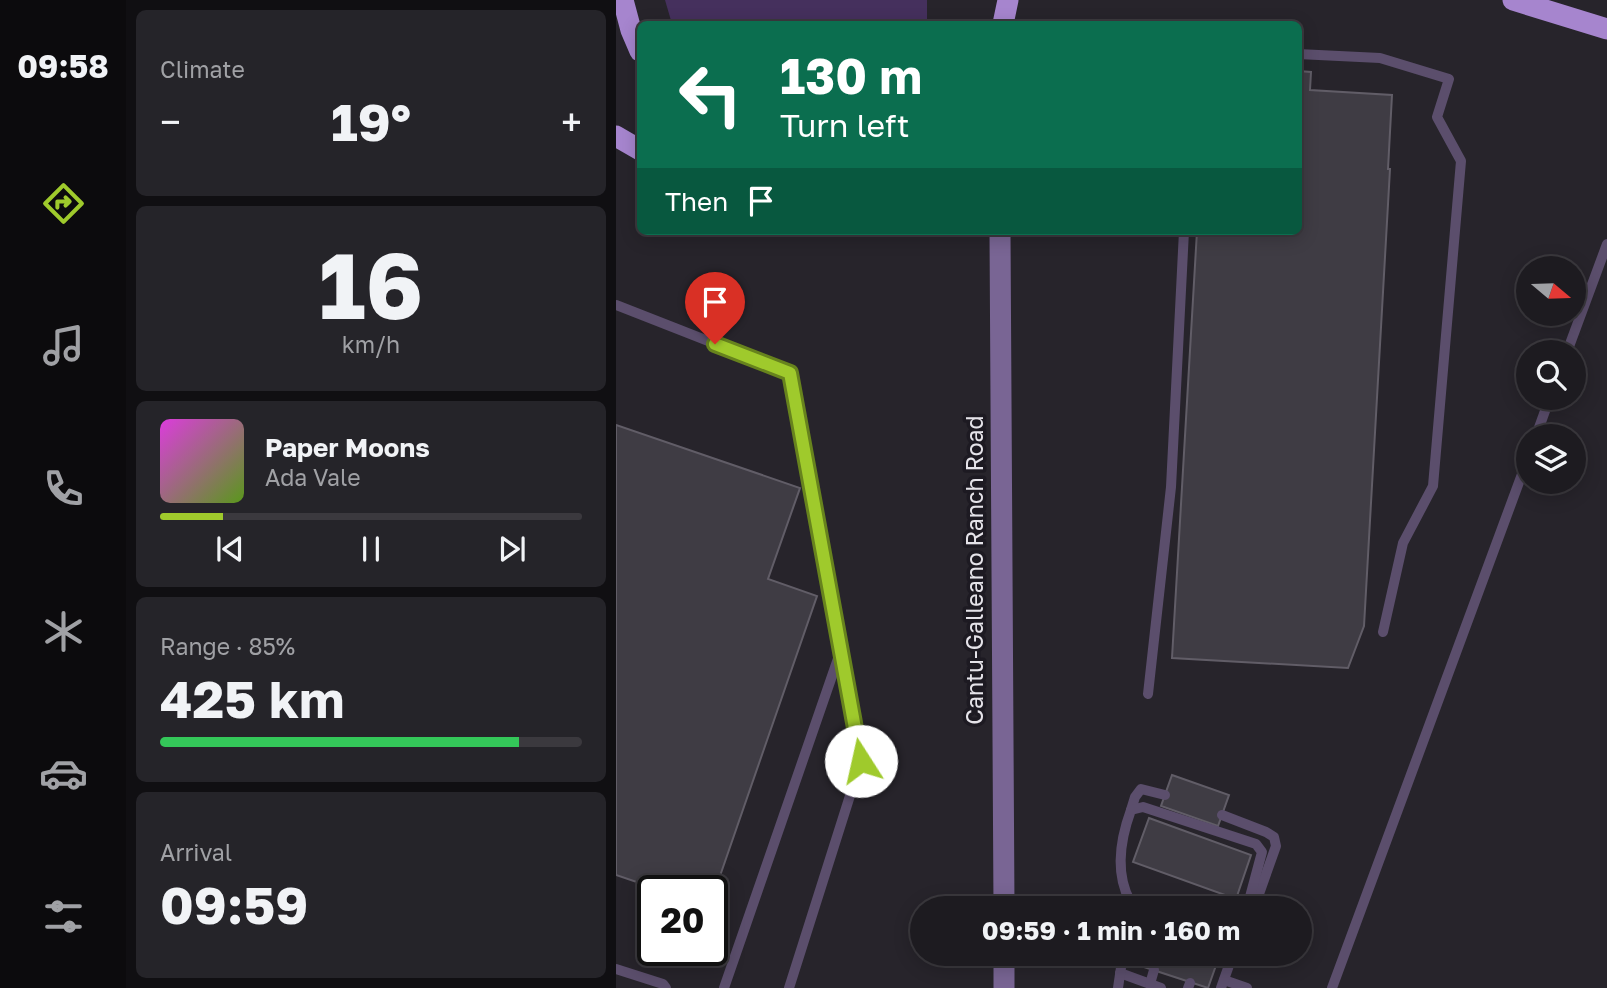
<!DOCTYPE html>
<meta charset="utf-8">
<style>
:root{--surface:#1d1b20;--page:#252429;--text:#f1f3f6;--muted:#a0a1a5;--line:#3b393e;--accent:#9fca2c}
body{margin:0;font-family:"Golos Text",sans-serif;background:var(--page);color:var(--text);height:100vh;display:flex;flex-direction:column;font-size:26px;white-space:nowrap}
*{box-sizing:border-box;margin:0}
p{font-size:23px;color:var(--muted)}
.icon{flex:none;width:38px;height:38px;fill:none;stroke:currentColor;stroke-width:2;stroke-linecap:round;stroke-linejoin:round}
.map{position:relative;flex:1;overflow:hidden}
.side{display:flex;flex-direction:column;gap:10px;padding:10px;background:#100f12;width:490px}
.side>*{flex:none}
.banner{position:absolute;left:21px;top:21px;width:665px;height:214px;border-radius:10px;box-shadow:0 4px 18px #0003,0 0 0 2px var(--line);background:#0b6e4f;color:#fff;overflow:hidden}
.needle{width:46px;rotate:109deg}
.buttons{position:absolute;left:900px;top:256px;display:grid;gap:14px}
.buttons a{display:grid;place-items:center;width:70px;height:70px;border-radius:50%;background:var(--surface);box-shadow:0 4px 18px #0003,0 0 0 2px var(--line);font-size:35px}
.speed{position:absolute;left:21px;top:875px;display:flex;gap:14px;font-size:35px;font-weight:700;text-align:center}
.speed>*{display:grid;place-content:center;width:91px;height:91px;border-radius:50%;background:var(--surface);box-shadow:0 4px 18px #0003,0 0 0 2px var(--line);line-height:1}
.speed .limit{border:4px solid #111;border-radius:10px;background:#fff;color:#111}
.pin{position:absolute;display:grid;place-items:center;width:60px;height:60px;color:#fff;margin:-72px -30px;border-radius:50% 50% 50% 0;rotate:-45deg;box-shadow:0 0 7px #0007}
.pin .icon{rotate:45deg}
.me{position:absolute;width:77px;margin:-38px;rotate:350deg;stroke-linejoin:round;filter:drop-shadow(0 0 5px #0008)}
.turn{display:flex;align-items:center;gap:24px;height:147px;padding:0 28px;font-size:32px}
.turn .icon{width:91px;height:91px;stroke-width:2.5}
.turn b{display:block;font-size:49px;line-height:60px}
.then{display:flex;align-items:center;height:66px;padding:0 28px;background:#0003;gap:14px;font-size:26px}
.big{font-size:52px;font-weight:700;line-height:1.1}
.side .tile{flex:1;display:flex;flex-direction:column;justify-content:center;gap:10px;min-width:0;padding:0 24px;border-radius:10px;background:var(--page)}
.side .dial{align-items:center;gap:0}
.dial b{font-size:91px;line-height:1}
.song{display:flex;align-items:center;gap:21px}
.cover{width:84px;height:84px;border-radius:10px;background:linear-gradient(135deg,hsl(300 70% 55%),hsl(90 70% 35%))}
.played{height:7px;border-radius:4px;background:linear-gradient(90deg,var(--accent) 15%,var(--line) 15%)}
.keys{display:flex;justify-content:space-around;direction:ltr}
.heat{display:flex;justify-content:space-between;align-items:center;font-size:38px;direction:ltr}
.charge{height:10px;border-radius:5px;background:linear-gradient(90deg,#34c759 85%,var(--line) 0)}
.trip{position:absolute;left:294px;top:896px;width:402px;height:70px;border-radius:35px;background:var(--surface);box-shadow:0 4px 18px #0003,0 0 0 2px var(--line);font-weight:700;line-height:70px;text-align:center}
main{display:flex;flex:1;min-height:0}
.menu{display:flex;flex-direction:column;width:126px;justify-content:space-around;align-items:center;background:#0c0b0d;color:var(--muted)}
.menu .icon{width:49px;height:49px}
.menu .current{color:var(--accent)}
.menu b{font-size:32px;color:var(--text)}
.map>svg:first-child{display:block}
.green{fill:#45305d}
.building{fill:#3f3c44;stroke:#615d67;stroke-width:2}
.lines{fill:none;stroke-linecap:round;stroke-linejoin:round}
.lane{stroke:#5b4e6c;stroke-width:10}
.secondary{stroke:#796594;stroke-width:21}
.highway{stroke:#a685ce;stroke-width:21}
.route-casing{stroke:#67831d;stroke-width:18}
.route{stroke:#9fca2c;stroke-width:12}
.labels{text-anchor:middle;stroke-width:7;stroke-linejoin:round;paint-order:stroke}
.street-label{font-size:23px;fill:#e5e3e9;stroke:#1d1a22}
</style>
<main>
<nav class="menu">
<b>09:58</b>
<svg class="icon current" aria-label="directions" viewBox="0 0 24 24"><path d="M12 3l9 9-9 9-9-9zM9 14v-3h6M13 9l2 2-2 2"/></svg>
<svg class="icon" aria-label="music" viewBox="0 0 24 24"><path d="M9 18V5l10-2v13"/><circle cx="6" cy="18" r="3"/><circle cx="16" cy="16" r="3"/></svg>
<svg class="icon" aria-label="phone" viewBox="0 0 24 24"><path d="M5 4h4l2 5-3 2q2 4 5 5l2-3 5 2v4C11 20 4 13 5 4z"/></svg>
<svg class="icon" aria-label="climate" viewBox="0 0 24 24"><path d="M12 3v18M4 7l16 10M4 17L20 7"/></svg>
<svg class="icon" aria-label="car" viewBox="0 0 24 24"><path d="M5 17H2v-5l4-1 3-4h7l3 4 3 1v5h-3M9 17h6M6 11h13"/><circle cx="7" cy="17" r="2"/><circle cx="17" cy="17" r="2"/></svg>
<svg class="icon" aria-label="filters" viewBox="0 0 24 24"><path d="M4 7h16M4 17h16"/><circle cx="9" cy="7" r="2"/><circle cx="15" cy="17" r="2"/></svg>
</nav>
<section class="side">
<div class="tile"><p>Climate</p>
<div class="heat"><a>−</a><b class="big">19°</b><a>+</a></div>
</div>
<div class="tile dial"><b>16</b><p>km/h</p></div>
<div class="tile">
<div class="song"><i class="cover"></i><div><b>Paper Moons</b><p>Ada Vale</p></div></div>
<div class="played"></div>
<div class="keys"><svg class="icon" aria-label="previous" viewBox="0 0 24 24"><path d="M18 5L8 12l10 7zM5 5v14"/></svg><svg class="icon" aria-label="pause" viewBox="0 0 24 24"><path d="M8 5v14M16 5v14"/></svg><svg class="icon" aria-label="next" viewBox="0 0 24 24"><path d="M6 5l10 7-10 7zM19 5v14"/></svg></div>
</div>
<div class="tile"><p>Range · 85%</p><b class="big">425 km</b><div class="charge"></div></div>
<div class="tile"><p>Arrival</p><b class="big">09:59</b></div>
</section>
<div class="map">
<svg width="991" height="988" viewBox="0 0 991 988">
<rect width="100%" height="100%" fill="#27242b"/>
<path class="green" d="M49 0H311V24H56Z"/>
<g class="building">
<path d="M682 71 695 72 694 90 776 95 772 169H774L748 626 732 668 556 658 581 231H682Z"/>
<path d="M0 425 184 488 152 579 201 596 96 899V891H47L0 875Z"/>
<path d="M556 775 613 795 602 826 545 806Z"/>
<path d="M533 818 635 855 620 899 517 862Z"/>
<path d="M519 954H604L592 988 516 963Z"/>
</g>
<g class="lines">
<g class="lane">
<path d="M682 54 764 58 833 79 821 117 845 161 817 486 787 543 767 632"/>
<path d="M0 305 174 373 245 761 173 988"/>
<path d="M951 352 991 244"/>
<path d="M920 436 934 397"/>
<path d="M532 694 555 487 568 231"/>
<path d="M515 810 519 797 525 789 549 795"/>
<path d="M606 815 650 832 658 837 660 846 638 908"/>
<path d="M514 901C499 873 504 840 515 810L527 807 640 844 646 852 631 908"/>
<path d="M513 908 514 901 535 908"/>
<path d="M0 969 47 984 50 988"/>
<path d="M504 973 545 988"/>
<path d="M608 980 631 988"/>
<path d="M534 984 538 970"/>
<path d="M108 988 225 650"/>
<path d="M502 988 507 954"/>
<path d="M572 988 574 983"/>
<path d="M605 988 617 954"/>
<path d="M716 988 912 458"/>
</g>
<g class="secondary">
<path d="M384 231 388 908"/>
<path d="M388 954V988"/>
</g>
<g class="highway">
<path d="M7 0 15 30 24 51"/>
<path d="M897 0 991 29"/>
<path d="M387 24 392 0"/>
<path d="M0 136 24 150"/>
</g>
</g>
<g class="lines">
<g class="route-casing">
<path id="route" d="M99 344 174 373 245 761"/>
</g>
<use href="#route" class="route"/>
</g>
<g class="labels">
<g class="street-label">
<text transform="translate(359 570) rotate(-90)" y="8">Cantu-Galleano Ranch Road</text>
</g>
</g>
</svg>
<div class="buttons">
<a><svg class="needle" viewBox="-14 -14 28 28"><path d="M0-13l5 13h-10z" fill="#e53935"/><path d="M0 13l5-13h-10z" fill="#a0a1a5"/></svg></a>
<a><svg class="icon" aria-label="search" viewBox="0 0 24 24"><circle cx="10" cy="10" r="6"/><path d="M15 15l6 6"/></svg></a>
<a><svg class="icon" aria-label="layers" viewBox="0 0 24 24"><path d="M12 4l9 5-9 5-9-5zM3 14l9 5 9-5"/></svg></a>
</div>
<div class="speed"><div class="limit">20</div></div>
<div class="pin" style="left:99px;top:344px;background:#d93025"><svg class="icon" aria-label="arrive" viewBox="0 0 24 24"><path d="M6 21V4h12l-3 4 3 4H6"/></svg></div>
<svg class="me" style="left:245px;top:761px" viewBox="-20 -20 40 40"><circle r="19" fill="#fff"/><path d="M0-13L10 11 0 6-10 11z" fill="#9fca2c"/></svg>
<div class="trip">09:59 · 1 min · 160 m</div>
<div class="banner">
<div class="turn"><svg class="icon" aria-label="left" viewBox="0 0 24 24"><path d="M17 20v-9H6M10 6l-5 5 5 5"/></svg><div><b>130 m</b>Turn left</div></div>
<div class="then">Then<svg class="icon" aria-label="arrive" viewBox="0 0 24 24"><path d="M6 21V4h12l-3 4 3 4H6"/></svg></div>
</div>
</div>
</main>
